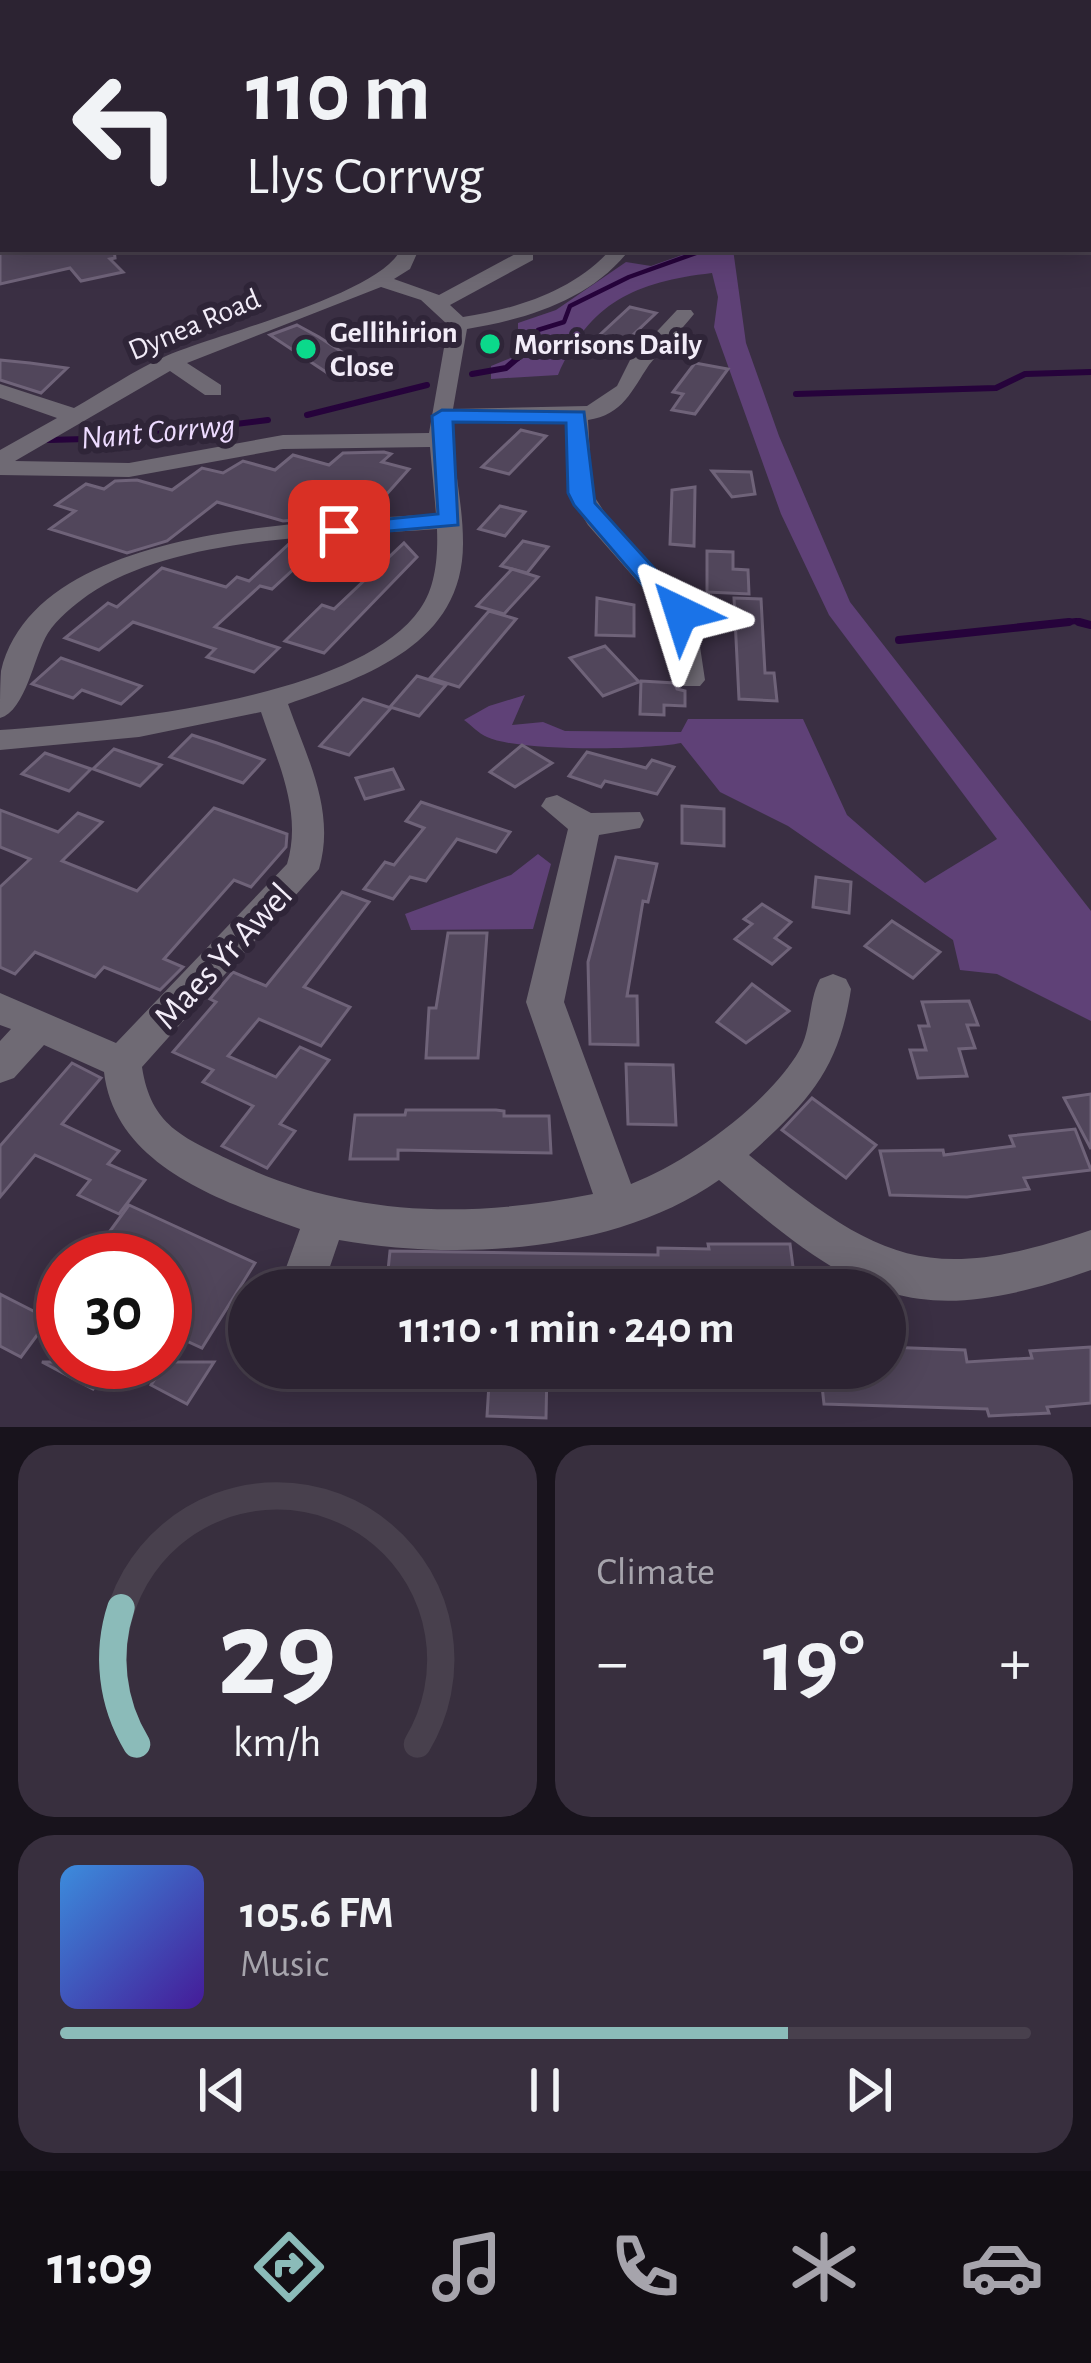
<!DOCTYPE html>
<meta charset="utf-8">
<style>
:root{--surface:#2c2332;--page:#382f3e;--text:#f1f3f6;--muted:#a6a4ac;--line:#48404d;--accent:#8bbbb9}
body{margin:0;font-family:"Alegreya Sans",sans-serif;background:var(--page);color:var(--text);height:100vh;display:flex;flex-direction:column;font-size:45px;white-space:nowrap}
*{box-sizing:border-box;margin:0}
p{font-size:39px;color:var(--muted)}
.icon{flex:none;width:66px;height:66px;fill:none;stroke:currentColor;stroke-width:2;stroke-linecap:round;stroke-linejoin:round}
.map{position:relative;height:1427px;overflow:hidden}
.drawer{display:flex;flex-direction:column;gap:18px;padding:18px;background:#18131c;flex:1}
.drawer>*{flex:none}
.hud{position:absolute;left:0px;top:0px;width:1092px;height:252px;box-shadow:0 6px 30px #0003,0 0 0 3px var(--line);background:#2c2332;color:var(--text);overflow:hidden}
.speed{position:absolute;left:36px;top:1233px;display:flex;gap:24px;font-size:60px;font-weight:700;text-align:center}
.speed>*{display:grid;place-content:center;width:156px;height:156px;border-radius:50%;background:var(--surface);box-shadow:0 6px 30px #0003,0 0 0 3px var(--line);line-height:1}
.speed .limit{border:18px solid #d22;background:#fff;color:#111}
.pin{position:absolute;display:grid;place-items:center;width:102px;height:102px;color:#fff;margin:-51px;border-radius:24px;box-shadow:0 6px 18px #0006}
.me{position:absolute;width:132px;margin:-66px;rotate:319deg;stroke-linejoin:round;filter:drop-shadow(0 0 9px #0008)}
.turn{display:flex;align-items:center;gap:42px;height:252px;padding:0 48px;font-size:54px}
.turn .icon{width:156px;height:156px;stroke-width:2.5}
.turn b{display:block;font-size:84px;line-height:102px}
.big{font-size:90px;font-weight:600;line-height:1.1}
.drawer .widget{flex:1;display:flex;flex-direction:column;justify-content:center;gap:18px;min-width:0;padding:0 42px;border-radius:36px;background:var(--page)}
.drawer .dial{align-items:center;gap:0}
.dial svg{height:312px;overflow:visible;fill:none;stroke:var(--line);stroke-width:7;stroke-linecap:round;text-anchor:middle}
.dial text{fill:var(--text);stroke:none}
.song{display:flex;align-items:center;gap:36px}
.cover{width:144px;height:144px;border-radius:18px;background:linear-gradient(135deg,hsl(210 70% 55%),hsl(260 70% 35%))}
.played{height:12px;border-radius:6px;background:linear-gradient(90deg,var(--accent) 75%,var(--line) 75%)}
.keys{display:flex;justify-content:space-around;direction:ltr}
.heat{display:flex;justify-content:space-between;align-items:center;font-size:66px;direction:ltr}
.drawer .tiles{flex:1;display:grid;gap:18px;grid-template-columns:1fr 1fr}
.widget:last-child{grid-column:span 2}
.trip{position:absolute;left:228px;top:1269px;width:678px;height:120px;border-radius:60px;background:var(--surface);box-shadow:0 6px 30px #0003,0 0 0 3px var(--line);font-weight:600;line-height:120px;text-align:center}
.tab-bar{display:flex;height:192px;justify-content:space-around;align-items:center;background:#120e14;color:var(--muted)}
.tab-bar .icon{width:84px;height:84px}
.tab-bar .active{color:var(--accent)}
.tab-bar b{font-size:54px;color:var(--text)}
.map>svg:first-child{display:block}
.green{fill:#5f4177}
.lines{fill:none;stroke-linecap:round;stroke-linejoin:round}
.stream-far3{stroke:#26033b;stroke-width:3}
.stream-far2{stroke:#26033b;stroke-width:4.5}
.stream-far1{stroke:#26033b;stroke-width:6}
.stream{stroke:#26033b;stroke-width:8}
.building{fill:#51465b;stroke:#6f6379;stroke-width:3}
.minor{fill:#6f6a74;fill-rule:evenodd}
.route{fill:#1a73e8;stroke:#114b97;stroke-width:3}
.poi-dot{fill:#0bd98b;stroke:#2f2538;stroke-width:4.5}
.labels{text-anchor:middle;stroke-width:12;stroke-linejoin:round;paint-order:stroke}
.far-street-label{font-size:30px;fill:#f2ecf8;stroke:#2f2538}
.far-poi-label{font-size:30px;font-weight:bold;fill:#f2ecf8;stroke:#2f2538;text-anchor:start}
.far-water-label{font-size:33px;font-style:italic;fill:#eddbff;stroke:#2f2538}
.street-label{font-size:36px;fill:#f2ecf8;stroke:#2f2538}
</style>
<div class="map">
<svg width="1091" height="1427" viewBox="0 0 1091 1427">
<rect width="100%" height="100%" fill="#3a2f43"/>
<g class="green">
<path d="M699 249H733L746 343 779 436 850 602 1091 911V1021L997 974 960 970 953 940 788 826 720 792 681 743C646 750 519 752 487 737 479 734 471 725 464 720L489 706 525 695 512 725 543 722 565 731 681 732 688 719H803L847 815 925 883 997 839 829 615 781 514 714 327 718 297 712 273C635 282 590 302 558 375L491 379V366L518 355V323L556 310 626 262 651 266Z"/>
<path d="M538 854 551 864 533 929 411 930 405 914 511 875Z"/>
</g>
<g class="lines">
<g class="stream-far3">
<path d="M312 3 332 0"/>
<path d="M970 3 992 0"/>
</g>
<path class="stream-far2" d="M518 359 538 330 564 322 570 306 629 277 699 252"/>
<g class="stream-far1">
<path d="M472 374 506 368 520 356"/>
<path d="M796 394 996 388 1025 374 1091 372"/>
<path d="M307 415 427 385"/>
<path d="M48 440 123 438 268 420"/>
<path d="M1041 625 1076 621 1090 625"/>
</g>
<g class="stream">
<path d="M1079 622 1091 625"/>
<path d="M899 640 1069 622"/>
</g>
</g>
<g class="building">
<path d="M0 249H114L115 258 110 259 123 272 81 281 70 268 0 284Z"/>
<path d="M630 307 656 313 617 350 591 343Z"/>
<path d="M297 325 319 337 362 365 332 376 270 335Z"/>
<path d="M0 360 30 363 67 368 41 393 0 380Z"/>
<path d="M695 363 728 369 695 414 672 410 683 394 673 392Z"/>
<path d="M521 430 546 436 509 474 482 467Z"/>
<path d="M343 453 384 452 391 454 382 462 409 469 369 514 283 521 217 502 167 541 127 553 50 529 75 511 56 505 86 484 104 489 115 481 137 480 172 490 202 468 223 473 243 461 275 470 293 455 329 465Z"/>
<path d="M712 471 751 472 755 494 732 497Z"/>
<path d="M695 487 694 546 670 544 672 490Z"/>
<path d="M500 506 525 512 505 536 479 529Z"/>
<path d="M342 539 320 559 308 556 272 589 260 586 215 627 279 648 254 672 207 657 215 649 133 622 99 650 65 638 108 603 117 607 162 568 226 587 237 577 249 581 290 543Z"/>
<path d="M523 541 548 547 527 573 501 566Z"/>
<path d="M404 543 417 557 324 653 285 641 322 605 334 609Z"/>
<path d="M707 551 733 552V569L748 570 749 594 707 592Z"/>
<path d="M512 569 538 577 504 614 477 606Z"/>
<path d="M597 598 634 605V636L596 635Z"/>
<path d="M734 598 761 599 765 673H774L777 701 739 699Z"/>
<path d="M489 611 516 619 459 687 430 678Z"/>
<path d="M605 646 639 682 603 696 570 658Z"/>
<path d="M61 658 141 686 121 704 82 690 73 698 32 684Z"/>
<path d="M417 676 446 685 419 716 390 707Z"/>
<path d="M641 681 675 683 677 689 685 691V706L664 705V715L640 714Z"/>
<path d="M363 699 391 708 349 755 320 746Z"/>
<path d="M192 735 217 743 264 760 243 783 170 757Z"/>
<path d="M522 745 552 763 515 787 490 772Z"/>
<path d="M114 749 137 757 161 765 140 786 93 769Z"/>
<path d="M587 752 646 768 652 760 674 767 657 794 605 781 601 787 569 776Z"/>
<path d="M45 753 91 769 69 791 22 774Z"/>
<path d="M393 769 403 789 365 799 356 778Z"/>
<path d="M421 802 510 832 496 852 457 839 426 881 410 877 393 899 364 889 385 862 394 865 424 828 406 821Z"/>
<path d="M682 806 724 809V846L682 843Z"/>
<path d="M214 808 287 834 286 847 251 887 234 880 164 959 183 967 160 990 104 967 95 977 35 952 15 974 0 967V887L30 859 0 847V810L58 832 78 813 102 822 62 861 137 891Z"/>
<path d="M616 857 657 864 648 902 643 901 627 996H637L638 1045 590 1044 588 962Z"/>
<path d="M816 877 851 882 849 913 813 907Z"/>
<path d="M342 892 369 902 304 987 350 1007 321 1046 259 1019 228 1056 276 1077 300 1047 329 1060 280 1124 295 1131 267 1168 222 1146 253 1106 203 1082 213 1070 173 1052 216 1002 210 999 233 972 266 986Z"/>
<path d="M762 904 791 922 775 938 790 948 772 964 735 939 752 924 744 919Z"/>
<path d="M892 921 940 952 913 978 865 946Z"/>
<path d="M448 933H487L478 1058H426L429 1008H436Z"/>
<path d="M752 984 789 1011 746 1043 717 1022Z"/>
<path d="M969 1001 978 1025H967L975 1048 959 1049 967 1076 918 1078 910 1050H926L919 1026H929L922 1002Z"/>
<path d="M72 1063 101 1078 62 1124 119 1151 108 1164 145 1180 119 1214 78 1195 90 1180 35 1155 0 1197V1146Z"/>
<path d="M626 1064 673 1065 676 1125 628 1124Z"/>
<path d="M1091 1094V1149L1064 1098Z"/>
<path d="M812 1098 876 1145 846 1178 782 1130Z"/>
<path d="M406 1110H496L504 1111V1116H549L551 1153 398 1150V1159H350L355 1115H405Z"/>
<path d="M1075 1129 1091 1170 1024 1178 1029 1189 967 1197 890 1195 880 1151 943 1150 944 1155 1014 1146 1010 1136Z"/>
<path d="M129 1205 255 1263 202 1348 165 1331V1260H154L105 1238Z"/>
<path d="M708 1244H790L796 1290H386L390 1251 658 1255V1248L709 1249Z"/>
<path d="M0 1294 49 1319 21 1357 0 1346Z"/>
<path d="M885 1347 965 1350 967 1362 1032 1358 1030 1351 1091 1347V1403L1047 1407 1049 1413 989 1416 987 1409 824 1404 820 1368H885Z"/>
<path d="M42 1362H111L93 1389Z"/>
<path d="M166 1362H214L187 1404 151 1385Z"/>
<path d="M490 1368H547L546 1418 487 1416Z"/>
</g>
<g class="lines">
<g class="minor">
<path d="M195 0H213L216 3H198Z"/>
<path d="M497 0H513L515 3H499Z"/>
<path d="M819 0H831L833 3H821Z"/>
<rect x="1089" y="73" width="2" height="8"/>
<path d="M401 249H419L410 269 394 279 439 295 519 252H533V260L450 305 463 317C516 309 574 291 611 249H630C592 299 528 319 467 329L453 409 587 406 617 386 630 360 677 310H691L694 314C680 332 663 347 649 365 632 390 623 415 588 420L592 493 607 516 695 613 705 680 700 686H680L667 615 588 525 568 493 565 420 453 423C452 463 463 502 463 542 464 643 369 676 288 704 307 758 336 811 319 869L142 1067C151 1126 183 1137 232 1161 348 1217 468 1219 593 1194L526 1002 568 829 541 806 546 798 557 795 591 813 640 812 644 820 640 828 599 835 564 1002 631 1184C687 1163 769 1103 799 1051 812 1029 808 1001 820 979L833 974 846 979 851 989C839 1070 808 1102 749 1155 879 1261 927 1286 1091 1230V1270C914 1333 855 1297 719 1180 616 1253 458 1261 339 1240L322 1290H278L300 1229C221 1201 115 1166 104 1072L44 1045 14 1078 0 1083V1041L11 1029 0 1025V993L116 1043 287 864C303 812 277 761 261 712L139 737 0 750V730C105 722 356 701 420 609 436 587 438 555 437 529 332 537 178 534 88 595 74 605 57 619 48 633 34 655 26 711 0 718 0 703 0 685 1 671 37 522 317 523 436 514L430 447 283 449 129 477 0 475V450L57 418 0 398V384L74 408C104 391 133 371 164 357 215 334 380 295 401 249ZM381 287 421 300 448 325 429 433 283 435 129 463 15 461 170 371 205 395H221V385L187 363Z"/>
</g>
</g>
<path class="route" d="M442 410 584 412 595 503 690 608 693 613 690 619H672L574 505 568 493 566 423 453 422 458 525 331 536V526L339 524 438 514 432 416Z"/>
<g class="poi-dot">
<circle cx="490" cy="344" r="12"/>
<circle cx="306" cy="349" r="12"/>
</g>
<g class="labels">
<g class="far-street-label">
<text transform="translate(194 324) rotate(-23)" y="10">Dynea Road</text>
</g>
<g class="far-poi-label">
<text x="330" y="342">Gellihirion<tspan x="330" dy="34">Close</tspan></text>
<text x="514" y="354">Morrisons Daily</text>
</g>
<g class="far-water-label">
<text transform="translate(158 430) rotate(-5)" y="12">Nant Corrwg</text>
</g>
<g class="street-label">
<text transform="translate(222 955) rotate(-47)" y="13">Maes Yr Awel</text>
</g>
</g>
</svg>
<div class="speed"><div class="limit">30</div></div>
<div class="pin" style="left:339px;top:531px;background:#d93025"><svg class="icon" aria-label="arrive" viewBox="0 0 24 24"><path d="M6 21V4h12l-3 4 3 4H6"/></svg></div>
<svg class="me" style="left:681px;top:613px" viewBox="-20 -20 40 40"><path d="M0-17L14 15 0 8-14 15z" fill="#1a73e8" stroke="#fff" stroke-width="4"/></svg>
<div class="trip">11:10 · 1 min · 240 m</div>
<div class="hud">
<div class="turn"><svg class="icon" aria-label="left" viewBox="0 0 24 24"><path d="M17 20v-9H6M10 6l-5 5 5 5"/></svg><div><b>110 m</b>Llys Corrwg</div></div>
</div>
</div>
<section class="drawer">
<div class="tiles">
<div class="widget dial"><svg viewBox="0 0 100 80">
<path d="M14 69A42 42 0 1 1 86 69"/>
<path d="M14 69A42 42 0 0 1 10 34" stroke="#8bbbb9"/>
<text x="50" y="56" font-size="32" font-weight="700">29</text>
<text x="50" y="72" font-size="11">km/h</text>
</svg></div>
<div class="widget"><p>Climate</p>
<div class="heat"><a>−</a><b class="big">19°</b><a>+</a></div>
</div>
<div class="widget">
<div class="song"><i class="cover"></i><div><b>105.6 FM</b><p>Music</p></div></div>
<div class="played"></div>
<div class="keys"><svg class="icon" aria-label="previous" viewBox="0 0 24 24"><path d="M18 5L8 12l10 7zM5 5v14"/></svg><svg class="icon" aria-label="pause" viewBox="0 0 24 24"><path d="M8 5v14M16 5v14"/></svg><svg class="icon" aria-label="next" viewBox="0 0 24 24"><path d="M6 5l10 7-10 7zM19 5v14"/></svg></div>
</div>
</div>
</section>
<nav class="tab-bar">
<b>11:09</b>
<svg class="icon active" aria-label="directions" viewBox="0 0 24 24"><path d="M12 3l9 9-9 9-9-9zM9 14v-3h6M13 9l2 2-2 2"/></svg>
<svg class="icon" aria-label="music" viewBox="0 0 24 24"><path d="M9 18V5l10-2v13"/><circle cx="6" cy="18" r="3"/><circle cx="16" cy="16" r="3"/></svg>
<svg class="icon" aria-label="phone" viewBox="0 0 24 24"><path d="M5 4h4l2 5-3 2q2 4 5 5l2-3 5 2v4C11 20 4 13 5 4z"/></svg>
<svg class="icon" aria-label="climate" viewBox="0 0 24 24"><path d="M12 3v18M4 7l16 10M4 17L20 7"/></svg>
<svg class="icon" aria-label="car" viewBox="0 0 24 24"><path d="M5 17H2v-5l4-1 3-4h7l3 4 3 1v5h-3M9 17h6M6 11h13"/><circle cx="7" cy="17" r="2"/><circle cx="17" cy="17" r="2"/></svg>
</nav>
